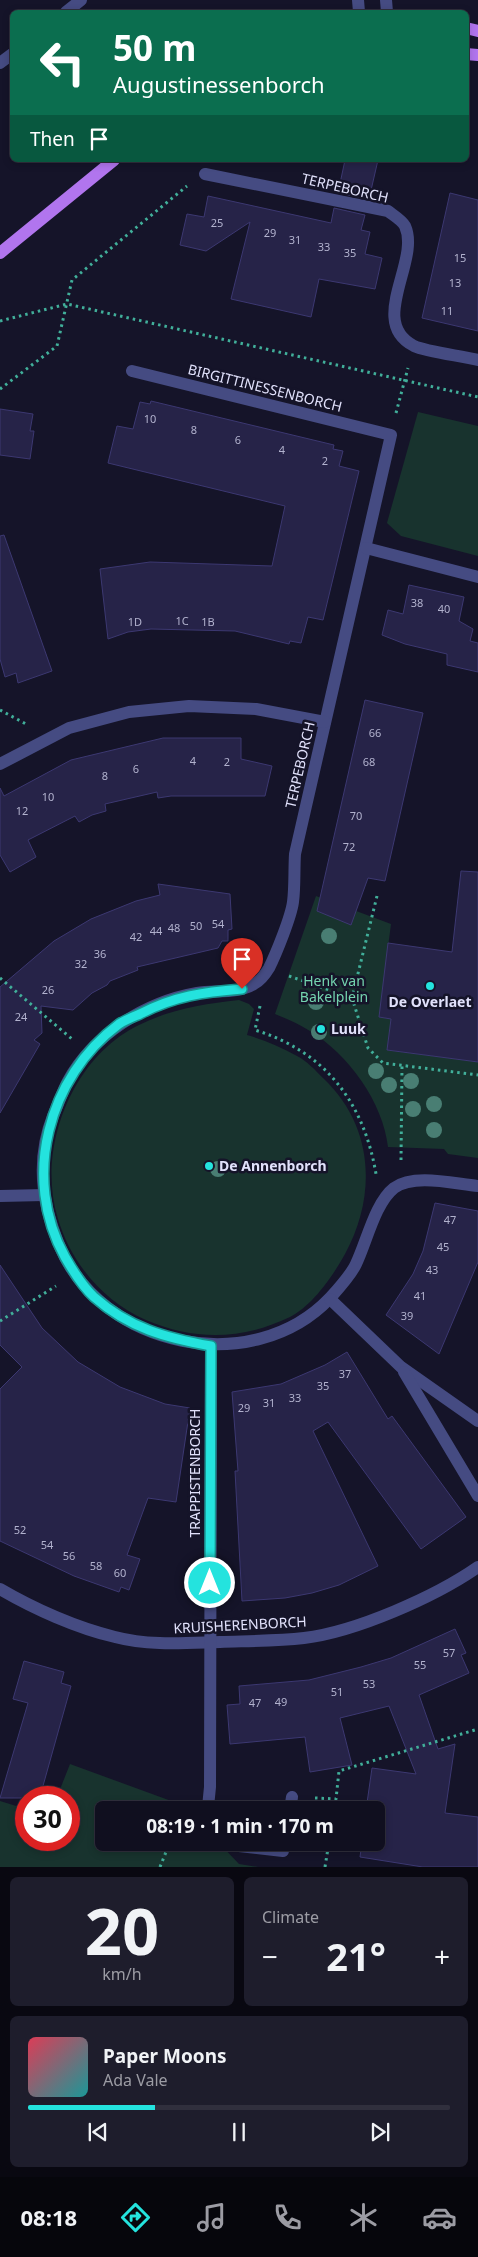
<!DOCTYPE html>
<meta charset="utf-8">
<style>
:root{--surface:#100f1f;--page:#1e1d2c;--text:#f1f3f6;--muted:#9c9ca4;--line:#302f3d;--accent:#24e3de}
body{margin:0;font-family:"Noto Sans",sans-serif;background:var(--page);color:var(--text);height:100vh;display:flex;flex-direction:column;font-size:19px;white-space:nowrap}
*{box-sizing:border-box;margin:0}
p{font-size:16px;color:var(--muted)}
.icon{flex:none;width:28px;height:28px;fill:none;stroke:currentColor;stroke-width:2;stroke-linecap:round;stroke-linejoin:round}
.map{position:relative;height:1867px;overflow:hidden}
.panel{display:flex;flex-direction:column;gap:10px;padding:10px;background:#090811;flex:1}
.panel>*{flex:none}
.top-card{position:absolute;left:10px;top:10px;width:459px;height:152px;border-radius:8px;box-shadow:0 2px 8px #0003,0 0 0 1px var(--line);background:#0b6e4f;color:#fff;overflow:hidden}
.speed{position:absolute;left:15px;top:1786px;display:flex;gap:10px;font-size:25px;font-weight:700;text-align:center}
.speed>*{display:grid;place-content:center;width:65px;height:65px;border-radius:50%;background:var(--surface);box-shadow:0 2px 8px #0003,0 0 0 1px var(--line);line-height:1}
.speed .limit{border:8px solid #d22;background:#fff;color:#111}
.pin{position:absolute;display:grid;place-items:center;width:42px;height:42px;color:#fff;margin:-51px -21px;border-radius:50% 50% 50% 0;rotate:-45deg;box-shadow:0 0 5px #0007}
.pin .icon{rotate:45deg}
.me{position:absolute;width:55px;margin:-28px;rotate:0deg;stroke-linejoin:round;filter:drop-shadow(0 0 4px #0008)}
.turn{display:flex;align-items:center;gap:18px;height:105px;padding:0 20px;font-size:22px}
.turn .icon{width:65px;height:65px;stroke-width:2.5}
.turn b{display:block;font-size:35px;line-height:42px}
.then{display:flex;align-items:center;height:48px;padding:0 20px;background:#0003;gap:10px;font-size:19px}
.big{font-size:38px;font-weight:700;line-height:1.1}
.panel .widget{flex:1;display:flex;flex-direction:column;justify-content:center;gap:8px;min-width:0;padding:0 18px;border-radius:8px;background:var(--page)}
.panel .dial{align-items:center;gap:0}
.dial b{font-size:65px;line-height:1}
.song{display:flex;align-items:center;gap:15px}
.cover{width:60px;height:60px;border-radius:8px;background:linear-gradient(135deg,hsl(350 70% 55%),hsl(180 70% 35%))}
.played{height:5px;border-radius:2px;background:linear-gradient(90deg,var(--accent) 30%,var(--line) 30%)}
.keys{display:flex;justify-content:space-around;direction:ltr}
.heat{display:flex;justify-content:space-between;align-items:center;font-size:28px;direction:ltr}
.panel .tiles{flex:1;display:grid;gap:10px;grid-template-columns:1fr 1fr}
.widget:last-child{grid-column:span 2}
.trip{position:absolute;left:95px;top:1801px;width:290px;height:50px;border-radius:8px;background:var(--surface);box-shadow:0 2px 8px #0003,0 0 0 1px var(--line);font-weight:700;line-height:50px;text-align:center}
.tabs{display:flex;height:80px;justify-content:space-around;align-items:center;background:#06060c;color:var(--muted)}
.tabs .icon{width:35px;height:35px}
.tabs .on{color:var(--accent)}
.tabs b{font-size:22px;color:var(--text)}
.map>svg:first-child{display:block}
.green{fill:#18332e}
.building{fill:#262348;stroke:#3c3871}
.lines{fill:none;stroke-linecap:round;stroke-linejoin:round}
.path{stroke:#41af9a;stroke-width:3;stroke-dasharray:2.5 4;stroke-linecap:butt}
.minor{stroke:#454b82;stroke-width:12}
.major{stroke:#b175ee;stroke-width:12}
.tree{fill:#497e73}
.route-casing{stroke:#179490;stroke-width:12}
.route{stroke:#24e3de;stroke-width:9}
.poi-dot{fill:#24e3de;stroke:#151429;stroke-width:2}
.labels{text-anchor:middle;stroke-width:5;stroke-linejoin:round;paint-order:stroke}
.number-label{font-size:11px;fill:#b2b2ce}
.street-label{font-size:14px;fill:#e1e1fb;stroke:#151429}
.park-label{font-size:14px;fill:#74d4af;stroke:#151429}
.poi-label{font-size:14px;font-weight:bold;fill:#e1e1fb;stroke:#151429;text-anchor:start}
</style>
<div class="map">
<svg width="478" height="1867" viewBox="0 0 478 1867">
<rect width="100%" height="100%" fill="#151429"/>
<g class="green">
<path d="M418 412 478 426V556L401 536 387 523Z"/>
<path d="M316 896 391 924 379 1017 391 1019 387 1050 478 1062V1158L448 1154 444 1149 388 1147C383 1102 348 1054 310 1031 299 1024 287 1019 275 1014Z"/>
<path d="M239 1000 249 1004 254 1009 247 1035C264 1040 281 1047 297 1056 307 1061 315 1070 323 1078 374 1126 377 1195 345 1254 333 1276 312 1306 290 1317 242 1340 195 1341 146 1320 104 1302 71 1263 58 1219 36 1149 72 1057 139 1025 171 1009 204 1004 239 1000Z"/>
<path d="M70 1764 174 1802 190 1810H104V1842L219 1843 239 1864 258 1867H0V1801L26 1809V1840H69V1798L57 1797Z"/>
</g>
<g class="building">
<path d="M345 160H378L369 199 338 193Z"/>
<path d="M450 193 478 200V331L422 318Z"/>
<path d="M208 196 331 223 334 208 365 215 361 230 370 232 365 254 382 258 375 289 319 279 311 317 231 299 250 222 206 251 180 245 187 214 204 217Z"/>
<path d="M151 401 334 445 333 449 343 451 339 466 359 471 323 620 308 617 301 643 290 641 289 644 235 631 151 629 128 632 108 639 100 569 150 562 272 566 285 506 108 463 117 426 133 429 140 402 150 404Z"/>
<path d="M0 409 33 414 30 431H34L30 459 0 455Z"/>
<path d="M4 535 52 671 18 683 16 673 5 677 0 659V536Z"/>
<path d="M409 585 464 597 459 621 473 629 470 641 478 643V672L447 665V654L405 644 382 635 388 610 403 614Z"/>
<path d="M365 700 423 713 385 881 368 878 351 925 317 911Z"/>
<path d="M163 738H241V759L272 766 265 796H171L158 798 157 792 105 804 106 811 92 815 79 822 75 816 28 840 36 857 10 872 0 855V788L4 796 71 760Z"/>
<path d="M461 871 478 872V1062L387 1050 391 1019 379 1017 388 943 452 952Z"/>
<path d="M158 884 230 894 232 929 228 930V941H222L218 948 137 967 138 970 110 981 107 985 92 993 73 1010 41 1006 42 1033 34 1040 40 1044 0 1113V987L54 941 91 919 136 901 160 895Z"/>
<path d="M435 1203 478 1211V1262L439 1354 386 1315 413 1274 423 1251Z"/>
<path d="M0 1265 42 1328 78 1362 120 1387 165 1404 190 1408 176 1502 148 1498 127 1555 140 1559 129 1590 121 1587 119 1592 74 1576 0 1541V1389L22 1367 0 1345Z"/>
<path d="M347 1352 388 1419 392 1416 466 1517 421 1549 328 1422 313 1431 378 1566 339 1585 312 1593 285 1598 242 1601 235 1471H238L232 1392 281 1384 325 1365Z"/>
<path d="M455 1629 466 1653 461 1655 469 1673 419 1695 438 1749 455 1744 445 1813 478 1817V1867H423L360 1857 362 1842H376V1810H366L372 1768 416 1774 389 1706 340 1718 352 1765 310 1772 305 1737 230 1744 227 1705 240 1704 239 1686 309 1680 361 1667 391 1658Z"/>
<path d="M24 1661 64 1672 61 1683 71 1686 41 1793 35 1792 33 1798H0L28 1703 13 1699Z"/>
</g>
<g class="lines">
<g class="path">
<path d="M0 321 67 304 478 397"/>
<path d="M0 389 57 346 72 280 187 186"/>
<path d="M396 413 408 368"/>
<path d="M0 710 26 724"/>
<path d="M377 896 352 998 368 1048 383 1063 478 1075"/>
<path d="M289 976 352 998"/>
<path d="M0 978 72 1039"/>
<path d="M260 1006 255 1030C326 1052 364 1103 376 1174"/>
<path d="M401 1160 402 1066"/>
<path d="M0 1321 56 1286"/>
<path d="M315 1798 336 1799 339 1771 478 1729"/>
<path d="M334 1810 336 1799"/>
<path d="M160 1867 170 1842"/>
<path d="M325 1867 329 1842"/>
</g>
<g class="minor">
<path d="M358 0 359 12"/>
<path d="M386 0 387 12"/>
<path d="M66 12 81 0"/>
<path d="M0 63 12 54"/>
<path d="M205 174 388 211C393 215 402 220 405 226 421 261 367 322 414 346 427 352 463 356 478 360"/>
<path d="M132 371 391 435 295 854C294 870 295 887 293 902 291 917 276 954 269 968 266 973 260 981 254 984 238 994 215 990 197 993 145 1002 93 1035 68 1081 62 1092 58 1105 53 1116 36 1159 42 1205 60 1247 103 1348 253 1379 330 1298 339 1288 351 1275 356 1264 367 1241 375 1203 394 1188 414 1173 455 1184 478 1186"/>
<path d="M366 548 478 577"/>
<path d="M0 764 69 728 129 712 189 706 256 709 325 722"/>
<path d="M0 1196 44 1195"/>
<path d="M330 1299 401 1367 478 1421"/>
<path d="M404 1372 478 1496"/>
<path d="M0 1589C34 1609 77 1628 115 1637 149 1646 185 1643 220 1642 248 1641 276 1641 304 1638 355 1632 435 1597 478 1567"/>
<path d="M210 1810 208 1807 210 1787 211 1346"/>
<path d="M290 1810 292 1797"/>
<path d="M236 1842 239 1846 283 1851 284 1842"/>
</g>
<g class="major">
<path d="M466 28 478 31"/>
<path d="M466 54 478 55"/>
<path d="M0 253 114 160"/>
</g>
</g>
<g class="tree">
<circle cx="329" cy="936" r="8"/>
<circle cx="316" cy="1002" r="8"/>
<circle cx="319" cy="1032" r="8"/>
<circle cx="376" cy="1071" r="8"/>
<circle cx="411" cy="1081" r="8"/>
<circle cx="389" cy="1085" r="8"/>
<circle cx="434" cy="1104" r="8"/>
<circle cx="413" cy="1109" r="8"/>
<circle cx="434" cy="1130" r="8"/>
<circle cx="218" cy="1169" r="8"/>
</g>
<g class="lines">
<g class="route-casing">
<path id="route" d="M210 1583 211 1346C166 1338 129 1328 94 1297 82 1286 73 1271 65 1257 21 1178 48 1077 119 1024 125 1020 133 1017 140 1014 174 996 204 992 242 989"/>
</g>
<use href="#route" class="route"/>
</g>
<g class="poi-dot">
<circle cx="430" cy="986" r="5"/>
<circle cx="321" cy="1029" r="5"/>
<circle cx="209" cy="1166" r="5"/>
</g>
<g class="labels">
<g class="number-label">
<text x="217" y="227">25</text>
<text x="270" y="237">29</text>
<text x="295" y="244">31</text>
<text x="324" y="251">33</text>
<text x="350" y="257">35</text>
<text x="460" y="262">15</text>
<text x="455" y="287">13</text>
<text x="447" y="315">11</text>
<text x="150" y="423">10</text>
<text x="194" y="434">8</text>
<text x="238" y="444">6</text>
<text x="282" y="454">4</text>
<text x="325" y="465">2</text>
<text x="417" y="607">38</text>
<text x="444" y="613">40</text>
<text x="182" y="625">1C</text>
<text x="135" y="626">1D</text>
<text x="208" y="626">1B</text>
<text x="375" y="737">66</text>
<text x="193" y="765">4</text>
<text x="227" y="766">2</text>
<text x="369" y="766">68</text>
<text x="136" y="773">6</text>
<text x="105" y="780">8</text>
<text x="48" y="801">10</text>
<text x="22" y="815">12</text>
<text x="356" y="820">70</text>
<text x="349" y="851">72</text>
<text x="218" y="928">54</text>
<text x="196" y="930">50</text>
<text x="174" y="932">48</text>
<text x="156" y="935">44</text>
<text x="136" y="941">42</text>
<text x="100" y="958">36</text>
<text x="81" y="968">32</text>
<text x="48" y="994">26</text>
<text x="21" y="1021">24</text>
<text x="450" y="1224">47</text>
<text x="443" y="1251">45</text>
<text x="432" y="1274">43</text>
<text x="420" y="1300">41</text>
<text x="407" y="1320">39</text>
<text x="345" y="1378">37</text>
<text x="323" y="1390">35</text>
<text x="295" y="1402">33</text>
<text x="269" y="1407">31</text>
<text x="244" y="1412">29</text>
<text x="20" y="1534">52</text>
<text x="47" y="1549">54</text>
<text x="69" y="1560">56</text>
<text x="96" y="1570">58</text>
<text x="120" y="1577">60</text>
<text x="449" y="1657">57</text>
<text x="420" y="1669">55</text>
<text x="369" y="1688">53</text>
<text x="337" y="1696">51</text>
<text x="281" y="1706">49</text>
<text x="255" y="1707">47</text>
</g>
<g class="street-label">
<text transform="translate(345 188) rotate(13)" y="5">TERPEBORCH</text>
<text transform="translate(265 388) rotate(14)" y="5">BIRGITTINESSENBORCH</text>
<text transform="translate(300 765) rotate(-77)" y="5">TERPEBORCH</text>
<text transform="translate(195 1473) rotate(-90)" y="5">TRAPPISTENBORCH</text>
<text transform="translate(240 1625) rotate(-3)" y="5">KRUISHERENBORCH</text>
</g>
<g class="park-label">
<text x="334" y="986">Henk van<tspan x="334" dy="16">Bakelplein</tspan></text>
</g>
<g class="poi-label">
<text x="430" y="1007" text-anchor="middle">De Overlaet</text>
<text x="331" y="1034">Luuk</text>
<text x="219" y="1171">De Annenborch</text>
</g>
</g>
</svg>
<div class="speed"><div class="limit">30</div></div>
<div class="pin" style="left:242px;top:989px;background:#d93025"><svg class="icon" aria-label="arrive" viewBox="0 0 24 24"><path d="M6 21V4h12l-3 4 3 4H6"/></svg></div>
<svg class="me" style="left:210px;top:1583px" viewBox="-20 -20 40 40"><circle r="17" fill="#24e3de" stroke="#fff" stroke-width="3"/><path d="M0-11L8 9 0 5-8 9z" fill="#fff"/></svg>
<div class="trip">08:19 · 1 min · 170 m</div>
<div class="top-card">
<div class="turn"><svg class="icon" aria-label="left" viewBox="0 0 24 24"><path d="M17 20v-9H6M10 6l-5 5 5 5"/></svg><div><b>50 m</b>Augustinessenborch</div></div>
<div class="then">Then<svg class="icon" aria-label="arrive" viewBox="0 0 24 24"><path d="M6 21V4h12l-3 4 3 4H6"/></svg></div>
</div>
</div>
<section class="panel">
<div class="tiles">
<div class="widget dial"><b>20</b><p>km/h</p></div>
<div class="widget"><p>Climate</p>
<div class="heat"><a>−</a><b class="big">21°</b><a>+</a></div>
</div>
<div class="widget">
<div class="song"><i class="cover"></i><div><b>Paper Moons</b><p>Ada Vale</p></div></div>
<div class="played"></div>
<div class="keys"><svg class="icon" aria-label="previous" viewBox="0 0 24 24"><path d="M18 5L8 12l10 7zM5 5v14"/></svg><svg class="icon" aria-label="pause" viewBox="0 0 24 24"><path d="M8 5v14M16 5v14"/></svg><svg class="icon" aria-label="next" viewBox="0 0 24 24"><path d="M6 5l10 7-10 7zM19 5v14"/></svg></div>
</div>
</div>
</section>
<nav class="tabs">
<b>08:18</b>
<svg class="icon on" aria-label="directions" viewBox="0 0 24 24"><path d="M12 3l9 9-9 9-9-9zM9 14v-3h6M13 9l2 2-2 2"/></svg>
<svg class="icon" aria-label="music" viewBox="0 0 24 24"><path d="M9 18V5l10-2v13"/><circle cx="6" cy="18" r="3"/><circle cx="16" cy="16" r="3"/></svg>
<svg class="icon" aria-label="phone" viewBox="0 0 24 24"><path d="M5 4h4l2 5-3 2q2 4 5 5l2-3 5 2v4C11 20 4 13 5 4z"/></svg>
<svg class="icon" aria-label="climate" viewBox="0 0 24 24"><path d="M12 3v18M4 7l16 10M4 17L20 7"/></svg>
<svg class="icon" aria-label="car" viewBox="0 0 24 24"><path d="M5 17H2v-5l4-1 3-4h7l3 4 3 1v5h-3M9 17h6M6 11h13"/><circle cx="7" cy="17" r="2"/><circle cx="17" cy="17" r="2"/></svg>
</nav>
